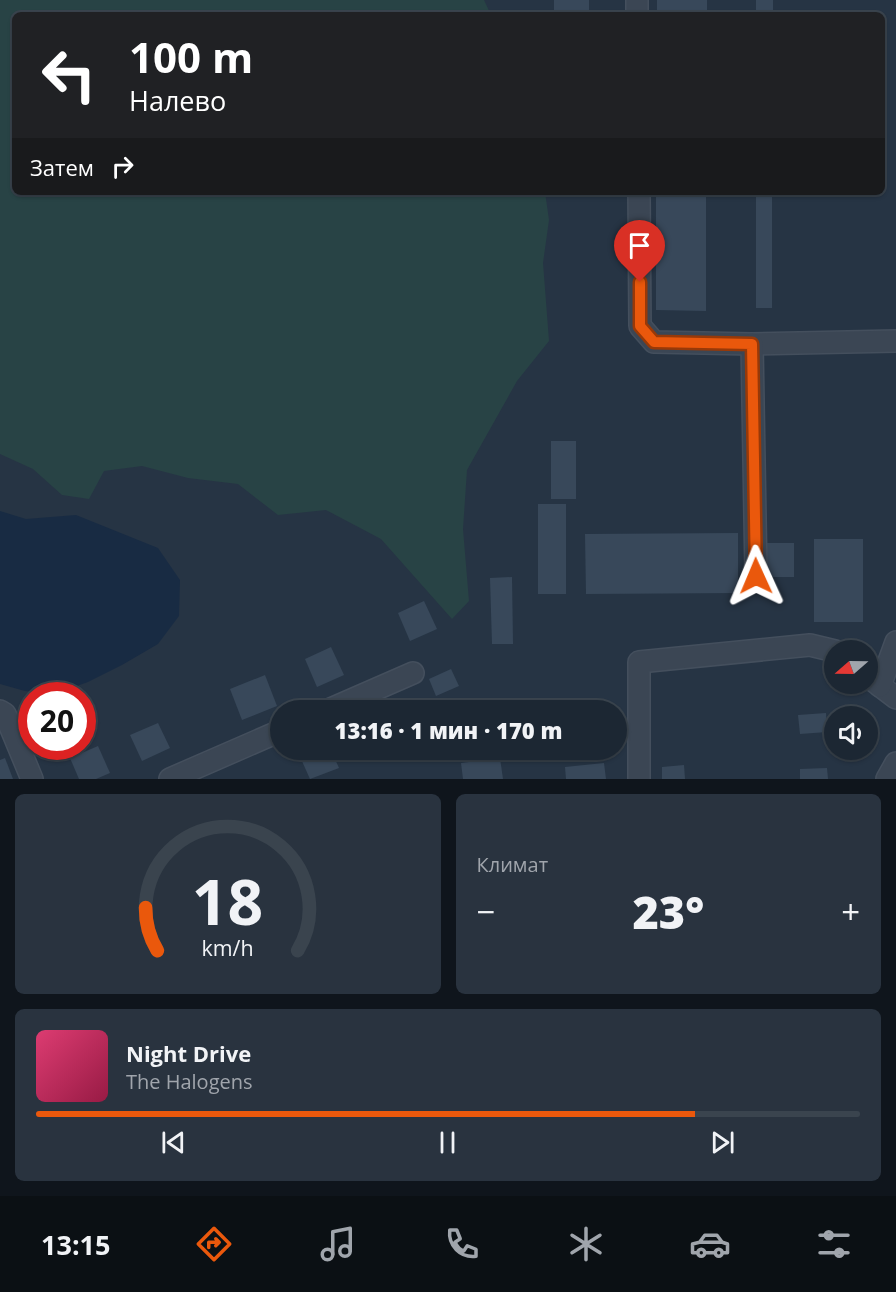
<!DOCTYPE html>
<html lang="ru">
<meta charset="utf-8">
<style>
:root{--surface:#1c2733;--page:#29333f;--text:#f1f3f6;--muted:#a0a5ac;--line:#3a444e;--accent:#ea580c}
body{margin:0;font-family:"Open Sans",sans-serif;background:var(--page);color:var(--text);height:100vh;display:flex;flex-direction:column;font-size:22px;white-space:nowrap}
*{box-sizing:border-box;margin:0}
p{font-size:20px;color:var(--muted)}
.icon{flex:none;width:33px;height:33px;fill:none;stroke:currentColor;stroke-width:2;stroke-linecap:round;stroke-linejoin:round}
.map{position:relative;height:779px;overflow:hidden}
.sheet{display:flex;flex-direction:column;gap:15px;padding:15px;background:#0f151c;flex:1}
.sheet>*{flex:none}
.guide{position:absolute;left:12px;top:12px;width:873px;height:183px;border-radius:9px;box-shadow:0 2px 4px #0004,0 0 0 2px var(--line);background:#202124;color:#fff;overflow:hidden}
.needle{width:39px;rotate:250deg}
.tools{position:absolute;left:824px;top:640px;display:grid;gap:12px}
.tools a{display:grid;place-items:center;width:54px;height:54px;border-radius:50%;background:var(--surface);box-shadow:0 2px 4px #0004,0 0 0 2px var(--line);font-size:30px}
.speed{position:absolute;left:18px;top:682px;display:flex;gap:12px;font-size:30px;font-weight:700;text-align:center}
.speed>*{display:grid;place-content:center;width:78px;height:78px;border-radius:50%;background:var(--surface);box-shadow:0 2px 4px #0004,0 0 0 2px var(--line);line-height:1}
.speed .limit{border:9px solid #d22;background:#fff;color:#111}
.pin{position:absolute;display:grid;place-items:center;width:51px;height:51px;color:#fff;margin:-62px -26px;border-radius:50% 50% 50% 0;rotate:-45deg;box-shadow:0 0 6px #0007}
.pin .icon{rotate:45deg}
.me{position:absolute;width:66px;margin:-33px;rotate:359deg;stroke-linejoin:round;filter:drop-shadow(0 0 4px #0008)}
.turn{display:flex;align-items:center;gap:21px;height:126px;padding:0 18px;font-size:27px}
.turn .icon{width:78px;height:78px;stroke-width:2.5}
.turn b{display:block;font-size:42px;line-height:51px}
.then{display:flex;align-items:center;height:57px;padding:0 18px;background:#0003;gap:12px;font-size:22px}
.big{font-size:45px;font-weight:800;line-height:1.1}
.sheet .card{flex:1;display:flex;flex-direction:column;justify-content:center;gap:9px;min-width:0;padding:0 21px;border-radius:9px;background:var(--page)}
.sheet .dial{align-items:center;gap:0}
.dial svg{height:156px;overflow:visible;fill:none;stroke:var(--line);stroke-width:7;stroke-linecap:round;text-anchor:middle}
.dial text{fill:var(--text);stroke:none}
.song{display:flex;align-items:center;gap:18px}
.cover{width:72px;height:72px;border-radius:9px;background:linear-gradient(135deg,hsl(340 70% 55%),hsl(340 70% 35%))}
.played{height:6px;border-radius:3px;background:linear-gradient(90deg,var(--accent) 80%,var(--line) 80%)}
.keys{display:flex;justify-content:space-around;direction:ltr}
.heat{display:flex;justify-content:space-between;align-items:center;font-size:33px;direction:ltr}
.sheet .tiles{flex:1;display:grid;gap:15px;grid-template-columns:1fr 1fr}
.card:last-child{grid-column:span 2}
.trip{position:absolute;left:270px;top:700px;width:357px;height:60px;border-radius:30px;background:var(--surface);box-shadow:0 2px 4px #0004,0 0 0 2px var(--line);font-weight:800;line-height:60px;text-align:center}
.tab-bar{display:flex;height:96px;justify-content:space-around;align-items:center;background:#0b1014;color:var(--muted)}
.tab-bar .icon{width:42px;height:42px}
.tab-bar .current{color:var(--accent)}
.tab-bar b{font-size:27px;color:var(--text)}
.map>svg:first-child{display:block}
.green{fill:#284345}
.water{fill:#182b43}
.building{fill:#38485a}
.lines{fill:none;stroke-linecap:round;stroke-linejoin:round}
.minor-casing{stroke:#444f5d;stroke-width:24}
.minor{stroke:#3b4654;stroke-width:21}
.route-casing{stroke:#983908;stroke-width:15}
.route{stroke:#ea580c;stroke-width:10}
</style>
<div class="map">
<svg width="896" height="779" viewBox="0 0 896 779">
<rect width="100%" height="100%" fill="#263444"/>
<path class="green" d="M0 0H484L491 15H15V192H545L549 220 543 263 549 341 517 381 467 470 463 529 469 601 452 619 381 539 326 510 278 515 238 484 188 478 142 466 104 471 89 499 62 495 33 469 0 454Z"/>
<path class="water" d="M0 511 26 519 76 515 158 548 180 580 179 616 158 644 122 665 88 682 54 694 25 691 0 684Z"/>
<g class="building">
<rect x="554" y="0" width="35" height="15"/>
<rect x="657" y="0" width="50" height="15"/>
<rect x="756" y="0" width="17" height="15"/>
<path d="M656 192H706V311L656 310Z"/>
<rect x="756" y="192" width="16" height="116"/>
<rect x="551" y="441" width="25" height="58"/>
<rect x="538" y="504" width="28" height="90"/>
<path d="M738 533V593L586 594 585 534Z"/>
<rect x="814" y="539" width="49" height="83"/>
<rect x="767" y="543" width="27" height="34"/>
<path d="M512 577 513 644H492L490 578Z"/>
<path d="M424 601 437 629 410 641 398 613Z"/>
<path d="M331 647 344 675 317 687 305 659Z"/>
<path d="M451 669 459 686 436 696 429 679Z"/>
<path d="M265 675 277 706 242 720 230 689Z"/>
<path d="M503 704 543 706V711H502Z"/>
<path d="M826 713 827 732 800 734 798 715Z"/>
<path d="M158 723 170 748 142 761 130 735Z"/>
<path d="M98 746 110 773 96 779H79L70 758Z"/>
<path d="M297 750H331L339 768 310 779Z"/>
<path d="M5 758 13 779H0V760Z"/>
<path d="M500 758 503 779H463L461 763Z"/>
<path d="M604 763 606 779H566L565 767Z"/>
<path d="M684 765 685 779H662V767Z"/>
<path d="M827 768 828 779H800V769Z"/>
</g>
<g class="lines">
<g class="minor-casing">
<g id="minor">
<path d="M637 0V15"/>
<path d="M639 192 640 326 654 342 752 344 896 341"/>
<path d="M752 344 756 576"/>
<path d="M867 676 896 698"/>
<path d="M880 686 896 642"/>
<path d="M0 711 5 714 32 779"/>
<path d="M326 711 413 673"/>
<path d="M170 779 280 731"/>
<path d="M639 779V662L810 645 835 651"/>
<path d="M887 779 896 763"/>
</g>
</g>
<use href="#minor" class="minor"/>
</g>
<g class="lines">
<g class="route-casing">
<path id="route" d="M640 282V326L654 342 752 344 756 576"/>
</g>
<use href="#route" class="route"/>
</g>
</svg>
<div class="tools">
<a><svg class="needle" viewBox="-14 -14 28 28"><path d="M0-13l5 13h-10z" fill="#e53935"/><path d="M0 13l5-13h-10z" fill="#a0a5ac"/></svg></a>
<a><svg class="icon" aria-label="sound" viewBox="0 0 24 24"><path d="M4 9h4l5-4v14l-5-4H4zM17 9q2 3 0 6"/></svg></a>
</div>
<div class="speed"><div class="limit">20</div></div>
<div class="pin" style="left:640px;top:282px;background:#d93025"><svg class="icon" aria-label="arrive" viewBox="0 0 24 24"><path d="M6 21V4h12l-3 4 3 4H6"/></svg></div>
<svg class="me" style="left:756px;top:576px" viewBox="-20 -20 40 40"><path d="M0-17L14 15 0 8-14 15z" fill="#ea580c" stroke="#fff" stroke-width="4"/></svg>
<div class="trip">13:16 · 1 мин · 170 m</div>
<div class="guide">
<div class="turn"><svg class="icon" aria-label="left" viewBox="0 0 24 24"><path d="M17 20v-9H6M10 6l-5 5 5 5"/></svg><div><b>100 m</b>Налево</div></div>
<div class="then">Затем<svg class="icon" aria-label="right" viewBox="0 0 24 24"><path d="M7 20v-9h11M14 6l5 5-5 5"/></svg></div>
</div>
</div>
<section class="sheet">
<div class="tiles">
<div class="card dial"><svg viewBox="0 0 100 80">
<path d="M14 69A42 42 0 1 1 86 69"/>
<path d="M14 69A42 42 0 0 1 8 47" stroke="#ea580c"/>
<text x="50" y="56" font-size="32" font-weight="700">18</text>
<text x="50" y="72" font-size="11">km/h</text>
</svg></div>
<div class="card"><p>Климат</p>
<div class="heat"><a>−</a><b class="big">23°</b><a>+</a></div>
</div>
<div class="card">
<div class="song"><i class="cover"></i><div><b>Night Drive</b><p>The Halogens</p></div></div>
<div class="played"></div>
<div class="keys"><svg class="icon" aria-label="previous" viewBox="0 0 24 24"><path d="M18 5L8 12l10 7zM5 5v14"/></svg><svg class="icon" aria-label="pause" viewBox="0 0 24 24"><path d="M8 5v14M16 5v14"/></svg><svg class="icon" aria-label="next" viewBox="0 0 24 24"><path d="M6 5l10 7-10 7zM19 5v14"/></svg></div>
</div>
</div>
</section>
<nav class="tab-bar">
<b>13:15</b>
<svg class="icon current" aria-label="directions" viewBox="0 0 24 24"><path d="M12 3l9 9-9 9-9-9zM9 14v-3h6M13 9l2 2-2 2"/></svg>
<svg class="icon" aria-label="music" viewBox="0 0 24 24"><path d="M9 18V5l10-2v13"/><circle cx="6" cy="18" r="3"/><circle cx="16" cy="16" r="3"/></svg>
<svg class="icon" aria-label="phone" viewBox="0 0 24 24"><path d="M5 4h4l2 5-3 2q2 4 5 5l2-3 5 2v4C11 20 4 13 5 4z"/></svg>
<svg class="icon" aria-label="climate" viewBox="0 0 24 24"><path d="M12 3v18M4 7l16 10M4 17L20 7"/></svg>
<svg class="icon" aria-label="car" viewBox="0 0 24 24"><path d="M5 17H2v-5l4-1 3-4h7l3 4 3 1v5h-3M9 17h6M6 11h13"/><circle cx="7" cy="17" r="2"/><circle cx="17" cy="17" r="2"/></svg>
<svg class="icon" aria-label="filters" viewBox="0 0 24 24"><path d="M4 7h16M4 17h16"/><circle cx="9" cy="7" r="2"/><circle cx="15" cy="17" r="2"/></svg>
</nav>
